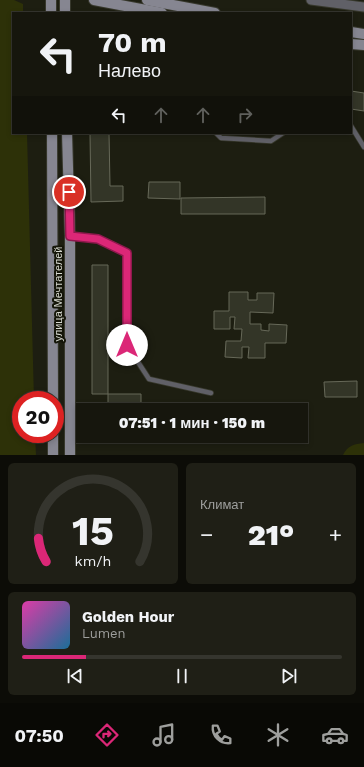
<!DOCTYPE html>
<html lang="ru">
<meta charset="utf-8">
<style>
:root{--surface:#16160d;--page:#1f1f16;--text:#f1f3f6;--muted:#9e9f9d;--line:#35352e;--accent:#db2777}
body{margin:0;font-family:"Work Sans",sans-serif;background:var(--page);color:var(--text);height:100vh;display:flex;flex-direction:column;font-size:15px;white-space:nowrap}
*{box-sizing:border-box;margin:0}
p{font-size:13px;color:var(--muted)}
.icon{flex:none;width:22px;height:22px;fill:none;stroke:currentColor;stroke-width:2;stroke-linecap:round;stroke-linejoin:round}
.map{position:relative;height:455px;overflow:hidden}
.sheet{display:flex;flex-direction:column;gap:8px;padding:8px;background:#0c0c07;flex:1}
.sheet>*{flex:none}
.top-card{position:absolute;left:12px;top:12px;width:340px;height:122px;border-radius:0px;box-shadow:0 2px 6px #0003,0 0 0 1px var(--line);background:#16160d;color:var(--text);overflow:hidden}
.speed{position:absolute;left:12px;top:391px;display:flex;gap:8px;font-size:20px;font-weight:700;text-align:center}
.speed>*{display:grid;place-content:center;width:52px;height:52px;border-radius:50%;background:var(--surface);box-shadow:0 2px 6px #0003,0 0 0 1px var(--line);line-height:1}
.speed .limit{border:6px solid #d22;background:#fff;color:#111}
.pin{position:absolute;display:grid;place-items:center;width:34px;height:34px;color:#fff;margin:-17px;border:2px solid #fff;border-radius:50%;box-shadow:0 1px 4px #0007}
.me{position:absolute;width:44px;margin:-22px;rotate:0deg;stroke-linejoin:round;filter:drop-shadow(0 0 3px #0008)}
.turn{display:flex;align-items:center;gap:14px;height:84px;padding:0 20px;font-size:18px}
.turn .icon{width:52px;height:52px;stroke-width:2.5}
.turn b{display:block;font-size:28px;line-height:34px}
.lanes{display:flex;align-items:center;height:38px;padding:0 20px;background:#0003;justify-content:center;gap:20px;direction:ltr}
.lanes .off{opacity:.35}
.big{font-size:30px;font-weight:800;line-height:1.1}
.sheet .card{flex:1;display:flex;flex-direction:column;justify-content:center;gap:6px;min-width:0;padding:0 14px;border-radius:6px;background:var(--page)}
.sheet .dial{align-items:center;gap:0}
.dial svg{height:104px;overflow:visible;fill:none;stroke:var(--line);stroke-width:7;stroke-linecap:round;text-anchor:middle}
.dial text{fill:var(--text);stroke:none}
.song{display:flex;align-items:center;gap:12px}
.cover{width:48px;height:48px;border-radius:6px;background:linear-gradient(135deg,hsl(320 70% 55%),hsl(200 70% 35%))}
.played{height:4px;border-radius:2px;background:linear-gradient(90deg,var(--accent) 20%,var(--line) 20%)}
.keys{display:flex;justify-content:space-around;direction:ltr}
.heat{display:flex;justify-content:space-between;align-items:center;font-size:22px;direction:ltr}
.sheet .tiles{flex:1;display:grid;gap:8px;grid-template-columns:1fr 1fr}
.card:last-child{grid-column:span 2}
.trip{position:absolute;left:76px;top:403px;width:232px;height:40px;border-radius:0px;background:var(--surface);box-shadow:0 2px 6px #0003,0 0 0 1px var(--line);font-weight:800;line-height:40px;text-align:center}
.tabs{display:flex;height:64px;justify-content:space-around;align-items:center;background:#090905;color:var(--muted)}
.tabs .icon{width:28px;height:28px}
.tabs .on{color:var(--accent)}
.tabs b{font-size:18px;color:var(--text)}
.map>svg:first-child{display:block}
.green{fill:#2d3108}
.building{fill:#333527;stroke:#676959}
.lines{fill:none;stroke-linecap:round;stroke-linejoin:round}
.lane-casing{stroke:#37382c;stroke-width:6}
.street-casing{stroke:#37382c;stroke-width:11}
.secondary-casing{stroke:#37382c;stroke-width:12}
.lane{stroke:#606067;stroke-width:4.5}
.street{stroke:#606067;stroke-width:9}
.secondary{stroke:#868691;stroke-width:10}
.route-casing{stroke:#8e194d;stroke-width:10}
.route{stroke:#db2777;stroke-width:7}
.labels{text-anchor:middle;stroke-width:4;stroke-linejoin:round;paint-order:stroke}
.street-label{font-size:11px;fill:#d9dbd2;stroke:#141508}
</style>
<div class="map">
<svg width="364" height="455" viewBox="0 0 364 455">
<rect width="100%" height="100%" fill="#1d1e11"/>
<g class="green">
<path d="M0 0H14L23 4V13H13V133H27L34 400H21V434H35L36 455H0Z"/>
<path d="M364 443V455H343C347 446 354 444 364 443Z"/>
</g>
<g class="building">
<path d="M351 91 364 93V111L351 109Z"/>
<path d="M90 133H109L110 186H123V201L91 202Z"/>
<path d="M149 182H180V199L148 198Z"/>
<path d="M265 197V214H181V198Z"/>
<path d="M92 265H108V394H141V410H108V394H92Z"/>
<path d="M229 292H248V300H257V293H274L273 313 250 312V324H261V330L269 331V324L287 325 286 343H265V358H248L249 347H242V358L225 357 226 341H241L242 329H234L235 317H230V329H214V311H229Z"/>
<path d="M357 381V397H325L324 382Z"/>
<rect x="154" y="407" width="30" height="3"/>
<rect x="115" y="436" width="12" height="5"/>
<path d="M185 436H271V439L185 440Z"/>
</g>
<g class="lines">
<g class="lane-casing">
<g id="lane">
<path d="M351 126 364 147"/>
<path d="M216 133 221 138 271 141 283 133"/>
<path d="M70 236 98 239 127 253V345L149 379 211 393"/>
</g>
</g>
<g class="street-casing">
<path id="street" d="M311 0 364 7"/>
</g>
<g class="secondary-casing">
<g id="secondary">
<path d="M94 0 162 13"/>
<path d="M147 0 215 13"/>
<path d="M51 13V0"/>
<path d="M65 13V0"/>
<path d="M351 32 364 34"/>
<path d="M351 44 364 45"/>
<path d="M52 133 53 400"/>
<path d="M67 133 70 236V455"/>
<path d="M53 434V455"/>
</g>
</g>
<use href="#lane" class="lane"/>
<use href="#street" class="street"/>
<use href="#secondary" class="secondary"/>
</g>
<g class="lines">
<g class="route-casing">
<path id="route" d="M69 192 70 236 98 239 127 253V345"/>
</g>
<use href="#route" class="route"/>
</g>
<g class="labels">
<g class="street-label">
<text transform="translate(58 294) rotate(-90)" y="4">улица Мечтателей</text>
</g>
</g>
</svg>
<div class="speed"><div class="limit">20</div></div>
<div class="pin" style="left:69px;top:192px;background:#d93025"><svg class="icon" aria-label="arrive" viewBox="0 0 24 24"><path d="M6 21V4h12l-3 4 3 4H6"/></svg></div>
<svg class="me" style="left:127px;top:345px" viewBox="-20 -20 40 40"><circle r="19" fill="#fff"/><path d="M0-13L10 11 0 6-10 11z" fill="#db2777"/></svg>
<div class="trip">07:51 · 1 мин · 150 m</div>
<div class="top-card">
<div class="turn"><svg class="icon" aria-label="left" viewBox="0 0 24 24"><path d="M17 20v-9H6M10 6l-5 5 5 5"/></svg><div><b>70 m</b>Налево</div></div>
<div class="lanes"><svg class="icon" aria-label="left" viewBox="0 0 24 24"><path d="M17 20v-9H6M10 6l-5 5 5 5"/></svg><svg class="icon off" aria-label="ahead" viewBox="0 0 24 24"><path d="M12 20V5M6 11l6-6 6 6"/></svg><svg class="icon off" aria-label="ahead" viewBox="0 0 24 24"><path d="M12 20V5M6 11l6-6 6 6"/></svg><svg class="icon off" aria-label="right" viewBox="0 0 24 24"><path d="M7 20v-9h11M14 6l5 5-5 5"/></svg></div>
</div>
</div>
<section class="sheet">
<div class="tiles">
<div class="card dial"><svg viewBox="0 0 100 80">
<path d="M14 69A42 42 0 1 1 86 69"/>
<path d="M14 69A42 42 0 0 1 8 51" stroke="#db2777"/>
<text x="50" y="56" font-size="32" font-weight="700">15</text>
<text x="50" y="72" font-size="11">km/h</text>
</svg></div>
<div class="card"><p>Климат</p>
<div class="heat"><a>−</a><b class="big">21°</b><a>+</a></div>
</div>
<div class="card">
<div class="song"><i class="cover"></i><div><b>Golden Hour</b><p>Lumen</p></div></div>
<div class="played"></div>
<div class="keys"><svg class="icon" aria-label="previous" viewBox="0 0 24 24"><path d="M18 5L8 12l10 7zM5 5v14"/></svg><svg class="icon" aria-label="pause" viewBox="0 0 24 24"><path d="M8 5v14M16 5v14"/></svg><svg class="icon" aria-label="next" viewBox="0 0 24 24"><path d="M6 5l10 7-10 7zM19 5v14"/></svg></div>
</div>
</div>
</section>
<nav class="tabs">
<b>07:50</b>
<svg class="icon on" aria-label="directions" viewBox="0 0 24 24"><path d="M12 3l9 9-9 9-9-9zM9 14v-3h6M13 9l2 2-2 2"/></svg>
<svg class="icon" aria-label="music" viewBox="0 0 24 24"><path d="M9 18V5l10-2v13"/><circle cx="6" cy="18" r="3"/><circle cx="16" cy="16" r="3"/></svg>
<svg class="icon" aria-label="phone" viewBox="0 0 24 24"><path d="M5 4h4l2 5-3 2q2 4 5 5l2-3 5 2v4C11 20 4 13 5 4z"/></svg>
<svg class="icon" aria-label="climate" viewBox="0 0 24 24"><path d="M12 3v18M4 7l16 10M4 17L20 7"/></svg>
<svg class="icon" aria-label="car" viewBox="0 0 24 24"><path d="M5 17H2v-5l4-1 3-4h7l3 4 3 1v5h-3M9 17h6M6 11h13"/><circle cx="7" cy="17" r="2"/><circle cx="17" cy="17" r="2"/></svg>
</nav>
